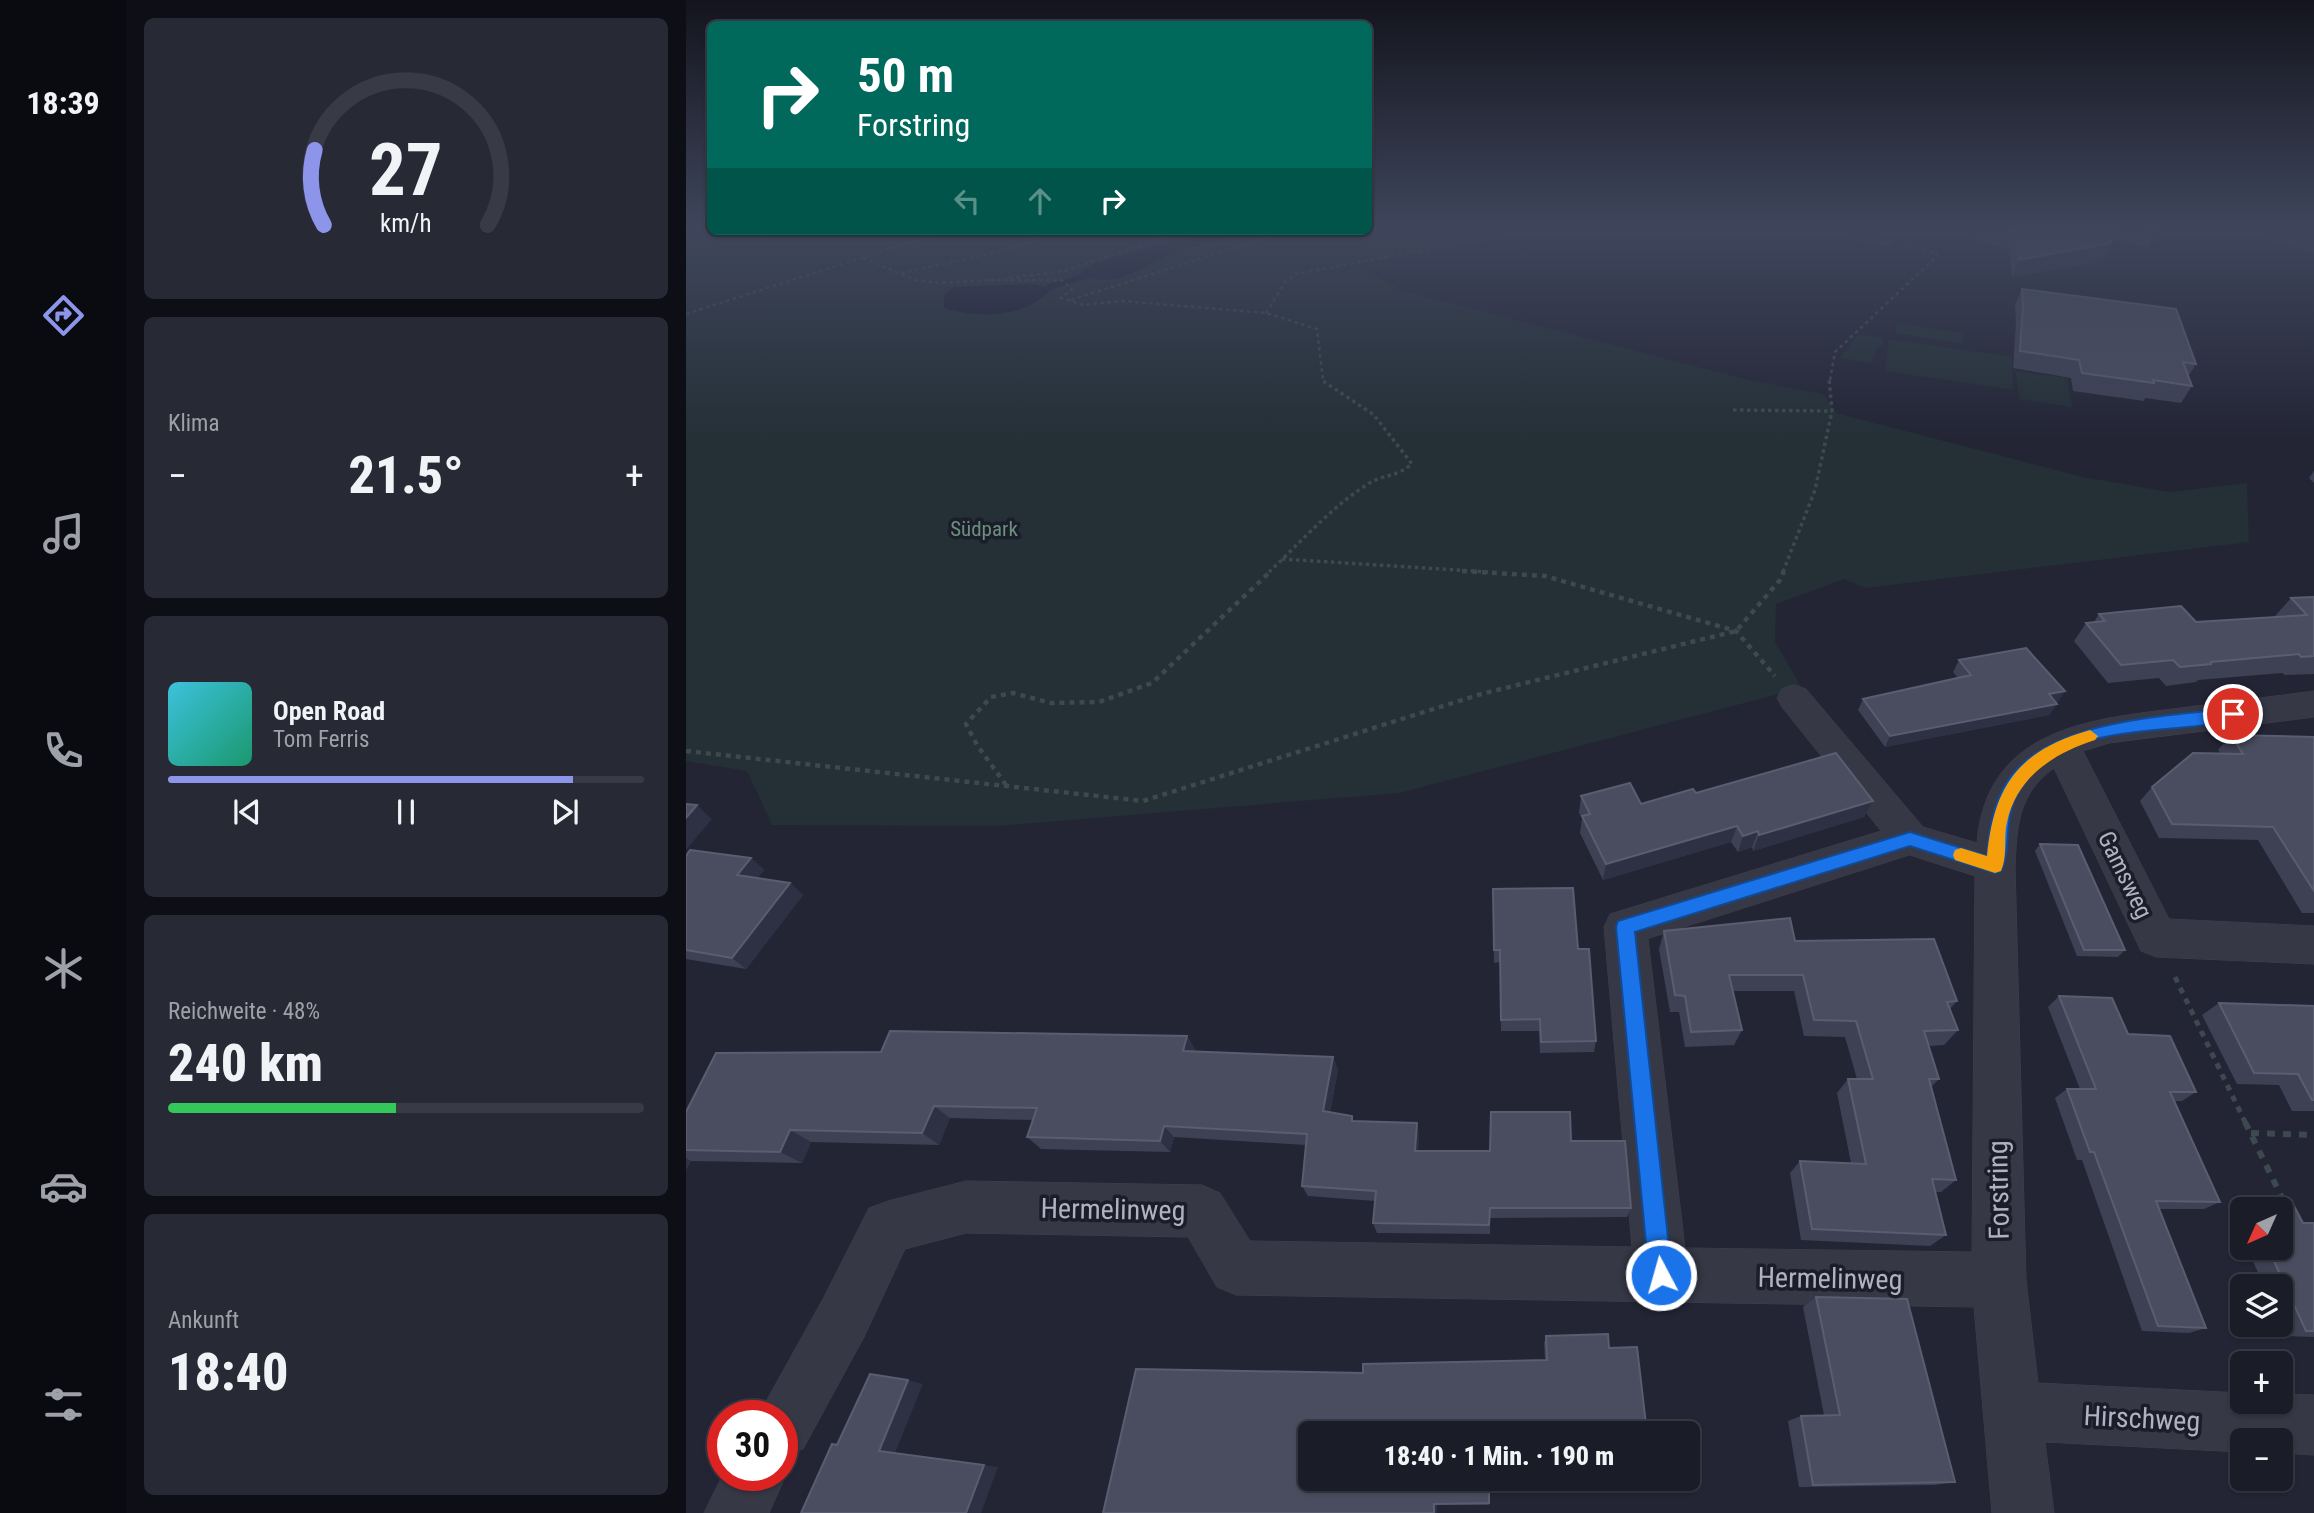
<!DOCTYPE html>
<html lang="de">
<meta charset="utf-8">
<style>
:root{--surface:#1a1c28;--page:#272934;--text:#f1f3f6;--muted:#9fa1a8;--line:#383a45;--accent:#8d95eb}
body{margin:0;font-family:"Roboto Condensed",sans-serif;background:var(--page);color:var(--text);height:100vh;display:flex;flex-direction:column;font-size:26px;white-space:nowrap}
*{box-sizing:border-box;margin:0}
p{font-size:23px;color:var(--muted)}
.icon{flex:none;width:38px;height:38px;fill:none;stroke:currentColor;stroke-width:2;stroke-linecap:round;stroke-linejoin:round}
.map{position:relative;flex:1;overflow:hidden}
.side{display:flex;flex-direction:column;gap:18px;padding:18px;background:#0e0f16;width:560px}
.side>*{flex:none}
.banner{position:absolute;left:21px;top:21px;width:665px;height:214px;border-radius:10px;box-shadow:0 2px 5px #0004,0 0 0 2px var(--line);background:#00695c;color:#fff;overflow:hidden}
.needle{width:46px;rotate:225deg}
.controls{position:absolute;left:1544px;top:1197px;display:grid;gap:14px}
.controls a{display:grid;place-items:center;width:63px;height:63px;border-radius:10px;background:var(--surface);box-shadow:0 2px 5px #0004,0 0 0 2px var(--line);font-size:35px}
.speed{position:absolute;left:21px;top:1400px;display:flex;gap:14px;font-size:35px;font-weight:700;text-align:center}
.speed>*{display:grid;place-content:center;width:91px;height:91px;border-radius:50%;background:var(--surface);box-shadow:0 2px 5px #0004,0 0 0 2px var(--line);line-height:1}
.speed .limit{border:10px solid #d22;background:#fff;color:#111}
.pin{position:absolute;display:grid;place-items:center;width:60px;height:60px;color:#fff;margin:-30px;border:4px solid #fff;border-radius:50%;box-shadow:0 2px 7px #0007}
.me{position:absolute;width:77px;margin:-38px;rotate:354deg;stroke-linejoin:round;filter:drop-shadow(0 0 5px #0008)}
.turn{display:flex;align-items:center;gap:24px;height:147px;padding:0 35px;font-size:32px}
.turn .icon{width:91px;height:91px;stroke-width:2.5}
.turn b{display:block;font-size:49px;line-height:60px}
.lanes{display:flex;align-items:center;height:66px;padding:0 35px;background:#0003;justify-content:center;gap:35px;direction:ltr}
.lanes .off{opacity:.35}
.big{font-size:52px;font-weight:800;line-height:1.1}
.side .card{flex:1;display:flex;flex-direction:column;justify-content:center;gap:10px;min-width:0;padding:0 24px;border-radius:10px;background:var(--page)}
.side .dial{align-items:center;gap:0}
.dial svg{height:182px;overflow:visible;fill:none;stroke:var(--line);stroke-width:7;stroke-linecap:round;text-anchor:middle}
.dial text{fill:var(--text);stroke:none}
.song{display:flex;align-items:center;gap:21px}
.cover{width:84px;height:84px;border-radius:10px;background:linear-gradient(135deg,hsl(190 70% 55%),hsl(160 70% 35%))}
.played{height:7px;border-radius:4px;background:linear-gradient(90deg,var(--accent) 85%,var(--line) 85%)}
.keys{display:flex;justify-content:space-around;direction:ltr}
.heat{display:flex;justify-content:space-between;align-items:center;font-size:38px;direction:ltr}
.charge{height:10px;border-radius:5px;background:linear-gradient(90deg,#34c759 48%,var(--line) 0)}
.trip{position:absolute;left:612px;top:1421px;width:402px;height:70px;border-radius:10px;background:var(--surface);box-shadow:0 2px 5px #0004,0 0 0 2px var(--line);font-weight:800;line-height:70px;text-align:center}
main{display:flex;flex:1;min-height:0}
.menu{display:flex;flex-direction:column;width:126px;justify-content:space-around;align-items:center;background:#0a0b10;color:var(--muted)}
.menu .icon{width:49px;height:49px}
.menu .selected{color:var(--accent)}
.menu b{font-size:32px;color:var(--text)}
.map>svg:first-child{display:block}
.green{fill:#242f36}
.water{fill:#181a31}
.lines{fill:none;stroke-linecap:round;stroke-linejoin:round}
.stream{stroke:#181a31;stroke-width:6}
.service-casing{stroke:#3f414f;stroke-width:2}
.minor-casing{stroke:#3f414f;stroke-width:1}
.path-far4{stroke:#3d484f;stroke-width:2.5;stroke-dasharray:3.5 3.5;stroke-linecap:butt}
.path-far3{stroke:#3d484f;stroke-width:3.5;stroke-dasharray:3.5 3.5;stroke-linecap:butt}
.path-far2{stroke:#3d484f;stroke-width:4.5;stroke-dasharray:5 5;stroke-linecap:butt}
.path-far1{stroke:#3d484f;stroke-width:5;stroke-dasharray:6 6;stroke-linecap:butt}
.path{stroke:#3d484f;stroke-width:6;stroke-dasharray:8 8;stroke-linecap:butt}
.service{fill:#363846;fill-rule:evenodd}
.minor{fill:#363846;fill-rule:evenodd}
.wall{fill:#3e4154}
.shaded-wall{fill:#2e3043}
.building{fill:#4a4d60;stroke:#5a5d6f;stroke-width:2}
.route{fill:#1a73e8;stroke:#114b97;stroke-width:2}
.slow{fill:#f59e0b}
.labels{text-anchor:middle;stroke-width:7;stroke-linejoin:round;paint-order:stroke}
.far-park-label{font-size:21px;fill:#6b907e;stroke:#1b1d2a}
.street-label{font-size:24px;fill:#b0b2c2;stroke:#1b1d2a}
.near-street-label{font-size:28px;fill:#b0b2c2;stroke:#1b1d2a}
</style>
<main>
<nav class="menu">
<b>18:39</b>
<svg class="icon selected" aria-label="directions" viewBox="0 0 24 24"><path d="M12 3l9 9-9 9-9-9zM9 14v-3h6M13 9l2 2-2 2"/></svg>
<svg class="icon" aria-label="music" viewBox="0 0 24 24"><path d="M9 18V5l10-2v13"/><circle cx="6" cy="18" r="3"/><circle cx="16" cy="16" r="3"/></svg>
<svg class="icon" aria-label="phone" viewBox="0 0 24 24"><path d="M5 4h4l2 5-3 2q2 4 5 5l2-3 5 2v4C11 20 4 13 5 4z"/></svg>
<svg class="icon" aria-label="climate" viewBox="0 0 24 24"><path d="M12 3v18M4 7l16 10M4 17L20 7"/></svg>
<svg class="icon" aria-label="car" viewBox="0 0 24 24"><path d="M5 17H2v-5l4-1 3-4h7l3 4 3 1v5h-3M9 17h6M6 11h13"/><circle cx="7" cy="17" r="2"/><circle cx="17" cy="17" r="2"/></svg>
<svg class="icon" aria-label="filters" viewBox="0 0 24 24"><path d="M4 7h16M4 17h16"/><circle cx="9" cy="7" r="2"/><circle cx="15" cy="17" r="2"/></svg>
</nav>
<section class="side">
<div class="card dial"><svg viewBox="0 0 100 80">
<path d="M14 69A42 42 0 1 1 86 69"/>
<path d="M14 69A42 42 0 0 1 10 36" stroke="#8d95eb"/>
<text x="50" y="56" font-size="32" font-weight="700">27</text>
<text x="50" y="72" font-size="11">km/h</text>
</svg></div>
<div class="card"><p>Klima</p>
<div class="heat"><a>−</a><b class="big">21.5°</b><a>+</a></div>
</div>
<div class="card">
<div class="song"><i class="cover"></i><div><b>Open Road</b><p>Tom Ferris</p></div></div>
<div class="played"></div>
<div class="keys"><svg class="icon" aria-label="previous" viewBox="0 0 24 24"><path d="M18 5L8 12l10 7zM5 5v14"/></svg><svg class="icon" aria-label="pause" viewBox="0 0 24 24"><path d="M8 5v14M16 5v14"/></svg><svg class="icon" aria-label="next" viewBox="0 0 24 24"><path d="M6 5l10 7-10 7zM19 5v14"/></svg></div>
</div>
<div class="card"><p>Reichweite · 48%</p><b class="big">240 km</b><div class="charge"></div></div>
<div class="card"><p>Ankunft</p><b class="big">18:40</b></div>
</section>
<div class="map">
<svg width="1628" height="1513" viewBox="0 0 1628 1513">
<rect width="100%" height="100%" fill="#232535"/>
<g class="green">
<path d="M0 227H24V231H682L683 227H889L671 265 717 291 1063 380 1137 394 1150 413 1397 477 1484 492 1561 483 1563 542 1179 588 1158 579 1090 604 1089 642 1116 688 713 793 312 826 86 825 61 771 0 761Z"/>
<path d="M1211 323 1278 333 1277 344 1209 333Z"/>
<path d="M1172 334 1197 338V344L1191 348 1185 364 1154 358Z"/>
<path d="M1203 339 1326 357 1327 390 1199 371Z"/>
<path d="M1330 371 1381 378 1386 407 1333 399Z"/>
</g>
<g class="water">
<path d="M528 231 563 233C544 238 524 242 505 247 466 255 435 295 394 273L408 263Z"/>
<path d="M346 284 366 289C339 318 293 319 258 308V295L268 287Z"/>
</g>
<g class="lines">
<path class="stream" d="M363 287 399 276"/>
<g class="service-casing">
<g id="service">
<path d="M1120 227H1139L1205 243 1200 246Z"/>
<path d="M1221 227 1215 231 1210 228 1211 227Z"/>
</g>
</g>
<g class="minor-casing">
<g id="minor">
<path d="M1552 227H1583L1628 240V252L1555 231Z"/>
<path d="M1108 685 1120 689 1237 827 1291 843C1300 728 1404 719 1495 708 1540 702 1584 697 1628 691V717L1423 743 1397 751 1483 919 1628 926V964L1470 957 1455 951 1368 768C1332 794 1331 826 1329 866L1340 1280 1352 1383 1556 1393V1402H1594V1394L1628 1395V1455L1594 1453V1440H1556V1452L1359 1442 1368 1513H1306L1288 1307 550 1295 531 1287 502 1237 280 1233 219 1249 178 1337 117 1449 96 1457V1416H72L138 1297 183 1208 202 1201 280 1181 516 1185 534 1193 564 1241 946 1247 918 927 924 914 1195 831 1096 707 1091 698 1096 689ZM1224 855 1289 876 1286 1252 999 1248 962 939Z"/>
<path d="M96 1465 100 1475 83 1513H18L37 1474 96 1475Z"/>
</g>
</g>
<g class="path-far4">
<path d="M177 258 229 280 253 283 304 280"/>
<path d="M215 273 312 252 373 231"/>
<path d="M323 278 378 271 500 231"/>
<path d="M304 280H375L386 289 375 298 397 305 436 301 580 313 631 329 637 380"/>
<path d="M385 300 601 231"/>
<path d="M580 313 599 282 610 274 859 227"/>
<path d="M0 314 260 231"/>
<path d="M1144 380 1149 352 1247 260 1251 253 1222 247"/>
</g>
<g class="path-far3">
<path d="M1047 410 1146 411"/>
<path d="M596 559 803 572"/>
<path d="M583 572C614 543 645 507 682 484 697 474 709 478 726 464L688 415 637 381V378"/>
<path d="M1097 572 1129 490 1146 411 1143 378"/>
</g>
<g class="path-far2">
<path d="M776 571 859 576 1050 631 1089 676"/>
<path d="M0 751 457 801 795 694 1050 631 1094 580 1098 571"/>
<path d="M320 785 291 745 280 724 305 697 327 693 365 703 413 702 466 683 585 571"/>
</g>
<path class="path-far1" d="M1489 977 1560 1124"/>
<g class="path">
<path d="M1559 1122 1601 1208"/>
<path d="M1565 1133 1628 1135"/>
</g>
<use href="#service" class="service"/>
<use href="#minor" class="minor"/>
</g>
<g class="wall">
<path d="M1243 227H1484L1462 248 1429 239 1417 259 1412 262 1326 277 1323 249Z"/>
<path d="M1336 289 1510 364 1502 377 1506 386 1495 403 1459 398 1458 401 1387 391 1385 378 1327 368 1330 322 1329 305Z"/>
<path d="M1628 471V483L1623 478Z"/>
<path d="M1628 597V674L1599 675 1596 673 1512 680 1510 682 1480 686 1473 678 1422 683 1388 641 1400 623 1408 622 1413 614 1510 622 1590 617 1589 616 1605 598Z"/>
<path d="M1273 660 1379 691 1363 715 1199 747 1172 710 1177 699 1272 678 1267 672Z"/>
<path d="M1545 735 1628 737V913H1616L1572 840 1473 838 1454 801 1466 787 1535 754 1532 750Z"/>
<path d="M1010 793 1187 801 1178 817 1067 851 1066 847 1052 852 1045 842 917 880 894 833 896 818 893 813 895 796 955 804Z"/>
<path d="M1354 844 1439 950 1432 957 1391 956 1349 851Z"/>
<path d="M0 856 65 858 78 870 71 878 104 883 117 895 60 969 0 959Z"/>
<path d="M807 889 892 949 910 1041 908 1052 854 1053 853 1031H815L814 962 808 963Z"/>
<path d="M978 931 1109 941 1271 1001 1264 1009 1272 1030 1258 1045 1243 1046 1253 1079 1245 1087 1270 1180 1255 1192H1249L1260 1235 1244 1246 1115 1240 1104 1173 1114 1161 1165 1163 1151 1093 1162 1079H1171L1159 1037 1118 1036 1108 991H1047L1056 1030 1048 1045 999 1047 993 1012H984L973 949Z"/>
<path d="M1373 996 1442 1034 1510 1092 1496 1101H1489L1534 1202 1518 1209H1473L1520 1328 1503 1333 1456 1331 1396 1160H1391L1369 1098 1381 1089H1394L1362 1007Z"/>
<path d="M1533 1003 1628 1006V1111H1606L1593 1085 1551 1084 1516 1015Z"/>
<path d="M501 1036 509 1049V1052L647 1057 652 1070 644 1112 668 1121 731 1123 733 1135 732 1151H804L885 1141 945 1208 941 1217 804 1218V1234L691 1233 687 1223 689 1201 622 1196 616 1186 620 1145 488 1137 484 1152 355 1149 341 1137 347 1120 264 1118 253 1145 125 1142 116 1163 5 1161 0 1170V1112L195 1052Z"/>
<path d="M1561 1202 1607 1204 1617 1223H1628V1337L1600 1336 1594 1323V1286H1578L1561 1248H1594V1209H1556V1236L1544 1209Z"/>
<path d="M1130 1297 1269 1482 1249 1485 1113 1487 1102 1421 1115 1416 1138 1415 1117 1307Z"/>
<path d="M860 1336 923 1348 625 1433 934 1488 929 1489 803 1492V1505H751V1513H417L677 1373 859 1360 858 1343Z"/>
</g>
<g class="shaded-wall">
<path d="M1435 227 1429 239 1417 259 1412 262 1326 277 1333 260Z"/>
<path d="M1474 227H1484L1462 248 1470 231Z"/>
<path d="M1379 691 1371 703 1356 706 1363 694Z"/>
<path d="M1371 704 1363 715 1199 747 1204 736Z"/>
<path d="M1187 801 1178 817 1067 851 1073 835Z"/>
<path d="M11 805 26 819 0 850V818Z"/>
<path d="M1051 826 1045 842 917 880 920 864Z"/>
<path d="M1072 831 1066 847 1052 852 1057 836Z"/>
<path d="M65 858 78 870 65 886 51 875Z"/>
<path d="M104 883 117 895 60 969 46 958Z"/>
<path d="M501 1036 509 1049 506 1065 497 1051Z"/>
<path d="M647 1057 652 1070 642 1123 637 1111Z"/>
<path d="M248 1106 264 1118 253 1145 236 1133Z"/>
<path d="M731 1123 733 1135 731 1162 729 1151Z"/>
<path d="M478 1126 488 1137 484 1152 474 1141Z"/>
<path d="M104 1130 125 1142 116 1163 94 1152Z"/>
<path d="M0 1158 5 1161 0 1170Z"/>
<path d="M222 1380 237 1384 209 1453 193 1451Z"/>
<path d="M298 1465 312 1467 295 1513H280Z"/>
<path d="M748 1504 751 1505V1513H748Z"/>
</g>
<g class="building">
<path d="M1310 227H1434L1425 242 1420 244 1333 260 1329 232Z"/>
<path d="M1455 227H1474L1470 231Z"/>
<path d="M1336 289 1490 309 1510 364 1497 362 1506 386 1467 380 1468 383 1396 373 1393 360 1334 351 1337 305Z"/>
<path d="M1628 597V656L1615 657 1613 654 1525 662V664L1494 667 1487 660 1435 665 1400 623 1419 621 1413 614 1495 606 1510 622 1621 615 1605 598Z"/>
<path d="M1340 648 1379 691 1363 694 1371 704 1204 736 1177 699 1285 675 1273 660Z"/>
<path d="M1545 735 1628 737V891L1587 827 1486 824 1466 787 1507 753 1557 754Z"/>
<path d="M1150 753 1187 801 1073 835 1072 831 1057 836 1051 826 920 864 896 816 904 814 895 796 944 783 955 804 1007 789 1010 793Z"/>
<path d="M0 804 11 805 0 818Z"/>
<path d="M1354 844 1392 845 1439 950H1398Z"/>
<path d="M4 850 65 858 51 875 104 883 46 958 0 950V856Z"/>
<path d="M887 888 892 949H903L910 1041 855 1042 854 1019 815 1020 814 950H808L807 889Z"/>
<path d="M1104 918 1109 941 1248 939 1271 1001 1261 1002 1272 1030 1238 1031 1253 1079H1243L1270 1180 1246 1179 1260 1235 1126 1229 1114 1161 1180 1164 1162 1079H1187L1170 1021 1128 1020 1117 975H1043L1056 1030 1005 1032 999 996 989 995 978 931Z"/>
<path d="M1373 996 1426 998 1442 1034 1484 1036 1510 1092H1484L1534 1202 1470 1201 1520 1328 1472 1326 1408 1152H1404L1381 1089H1410Z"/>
<path d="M1533 1003 1628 1006V1100H1626L1612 1074 1568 1073Z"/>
<path d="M204 1031 501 1036 497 1051 647 1057 637 1111 666 1116V1121L731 1123 729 1151H804L805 1112H884L885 1141H939L945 1208H804L803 1225 687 1223 690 1191 616 1186 621 1134 478 1126 474 1141 341 1137 351 1108 248 1106 236 1133 104 1130 94 1152 0 1150V1112L30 1053 195 1052Z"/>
<path d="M1561 1202 1607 1204 1617 1223H1628V1331H1620L1582 1248H1594V1209H1565Z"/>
<path d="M1130 1297 1221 1299 1269 1482 1127 1485 1115 1416 1154 1415Z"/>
<path d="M922 1334 923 1348 951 1347 961 1433H625V1479H934V1488L803 1490V1503L748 1504V1513H417L450 1369 677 1373V1364L861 1360 860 1336Z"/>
<path d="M184 1374 222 1380 193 1451 298 1465 280 1513H115L146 1444 151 1445Z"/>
</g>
<linearGradient id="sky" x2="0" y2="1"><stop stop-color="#13141d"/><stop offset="0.52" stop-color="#3f465c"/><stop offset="1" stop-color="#3f465c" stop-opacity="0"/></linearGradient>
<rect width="1628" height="439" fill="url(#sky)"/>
<path class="route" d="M1547 708 1554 714 1552 718C1482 739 1376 716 1332 793 1317 819 1326 849 1315 871L1309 873 1224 846 949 932 986 1275 983 1283 975 1287 966 1283 963 1275 930 927 932 921 1224 832 1301 856C1303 832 1306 811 1317 789 1352 719 1479 717 1547 708Z"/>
<path class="slow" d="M1404 730 1412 736 1409 740C1368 753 1331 777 1321 822 1317 837 1322 856 1315 871L1309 873 1269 860 1267 855 1269 850 1275 848 1301 856C1308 784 1334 750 1404 730Z"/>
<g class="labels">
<g class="far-park-label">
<text x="298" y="536">Südpark</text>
</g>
<g class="street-label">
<text transform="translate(1439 875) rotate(64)" y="8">Gamsweg</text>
</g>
<g class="near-street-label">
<text transform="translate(1312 1190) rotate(-91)" y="10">Forstring</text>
<text transform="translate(427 1209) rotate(1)" y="10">Hermelinweg</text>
<text transform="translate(1144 1278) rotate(1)" y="10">Hermelinweg</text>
<text transform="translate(1456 1418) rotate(3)" y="10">Hirschweg</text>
</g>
</g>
</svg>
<div class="controls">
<a><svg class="needle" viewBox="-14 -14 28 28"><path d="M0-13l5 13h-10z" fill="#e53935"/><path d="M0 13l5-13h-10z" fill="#9fa1a8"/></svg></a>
<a><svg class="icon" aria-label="layers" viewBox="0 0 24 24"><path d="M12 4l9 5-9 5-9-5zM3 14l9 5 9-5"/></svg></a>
<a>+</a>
<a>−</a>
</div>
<div class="speed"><div class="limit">30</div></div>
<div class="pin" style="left:1547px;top:714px;background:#d93025"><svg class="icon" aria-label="arrive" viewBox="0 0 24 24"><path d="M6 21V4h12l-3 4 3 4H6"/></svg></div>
<svg class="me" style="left:975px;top:1275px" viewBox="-20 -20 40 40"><circle r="17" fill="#1a73e8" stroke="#fff" stroke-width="3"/><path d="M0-11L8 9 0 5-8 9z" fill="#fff"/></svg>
<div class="trip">18:40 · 1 Min. · 190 m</div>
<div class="banner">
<div class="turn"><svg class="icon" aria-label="right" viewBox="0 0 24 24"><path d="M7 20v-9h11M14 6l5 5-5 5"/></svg><div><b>50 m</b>Forstring</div></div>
<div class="lanes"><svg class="icon off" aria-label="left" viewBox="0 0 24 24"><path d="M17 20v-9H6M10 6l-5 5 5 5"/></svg><svg class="icon off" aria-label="ahead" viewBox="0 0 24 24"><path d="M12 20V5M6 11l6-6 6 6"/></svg><svg class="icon" aria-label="right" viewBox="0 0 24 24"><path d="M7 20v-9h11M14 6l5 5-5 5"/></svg></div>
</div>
</div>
</main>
